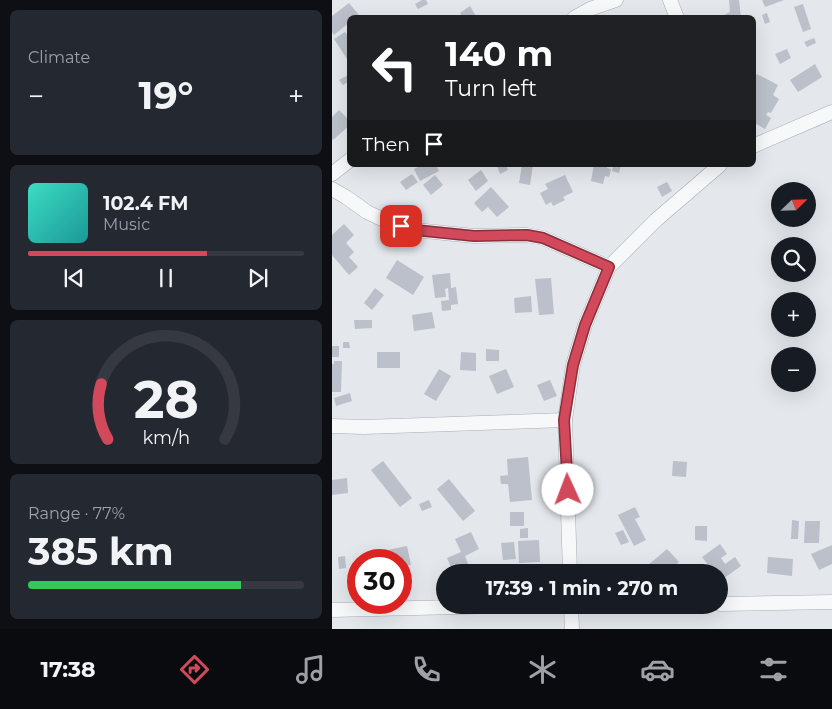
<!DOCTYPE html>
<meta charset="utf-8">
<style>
:root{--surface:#171b24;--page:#242831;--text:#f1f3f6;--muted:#9ea1a6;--line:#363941;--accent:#d1495b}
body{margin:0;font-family:Montserrat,sans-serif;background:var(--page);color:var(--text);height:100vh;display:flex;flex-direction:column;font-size:19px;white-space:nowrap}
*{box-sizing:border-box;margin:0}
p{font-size:16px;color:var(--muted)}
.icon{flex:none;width:28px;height:28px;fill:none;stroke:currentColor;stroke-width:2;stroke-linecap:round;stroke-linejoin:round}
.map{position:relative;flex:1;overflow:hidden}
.side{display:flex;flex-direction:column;gap:10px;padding:10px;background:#0d0f14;width:332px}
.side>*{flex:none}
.banner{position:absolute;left:15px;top:15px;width:409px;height:152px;border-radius:8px;box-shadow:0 5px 20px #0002;background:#202124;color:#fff;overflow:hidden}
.needle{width:32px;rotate:67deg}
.tools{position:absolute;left:439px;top:182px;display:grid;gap:10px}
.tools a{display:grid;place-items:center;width:45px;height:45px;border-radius:50%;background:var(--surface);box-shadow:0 5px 20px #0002;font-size:25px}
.speed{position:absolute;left:15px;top:549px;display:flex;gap:10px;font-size:25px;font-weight:700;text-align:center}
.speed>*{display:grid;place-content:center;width:65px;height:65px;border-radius:50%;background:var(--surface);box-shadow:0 5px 20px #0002;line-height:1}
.speed .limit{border:8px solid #d22;background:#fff;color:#111}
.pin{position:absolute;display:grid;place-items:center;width:42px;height:42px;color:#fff;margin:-21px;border-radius:10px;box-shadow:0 2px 8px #0006}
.me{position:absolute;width:55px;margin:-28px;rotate:358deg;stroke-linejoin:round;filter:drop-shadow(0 0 4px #0008)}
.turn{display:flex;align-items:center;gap:18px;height:105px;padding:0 15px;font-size:22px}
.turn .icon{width:65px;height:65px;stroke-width:2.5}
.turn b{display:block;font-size:35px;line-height:42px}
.then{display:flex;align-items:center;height:48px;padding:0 15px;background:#0003;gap:10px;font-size:19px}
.big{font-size:38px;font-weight:700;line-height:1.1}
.side .widget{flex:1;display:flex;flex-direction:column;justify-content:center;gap:8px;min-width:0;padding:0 18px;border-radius:8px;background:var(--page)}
.side .dial{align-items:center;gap:0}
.dial svg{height:130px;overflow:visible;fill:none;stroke:var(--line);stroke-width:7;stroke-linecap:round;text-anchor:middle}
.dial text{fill:var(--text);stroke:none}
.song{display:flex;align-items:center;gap:15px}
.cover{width:60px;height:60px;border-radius:8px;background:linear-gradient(135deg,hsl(170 70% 55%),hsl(180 70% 35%))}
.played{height:5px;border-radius:2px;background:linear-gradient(90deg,var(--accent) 65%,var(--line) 65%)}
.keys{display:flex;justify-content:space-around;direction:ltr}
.heat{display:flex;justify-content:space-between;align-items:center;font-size:28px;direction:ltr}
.charge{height:8px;border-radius:4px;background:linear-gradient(90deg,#34c759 77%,var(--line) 0)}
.trip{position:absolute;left:104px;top:564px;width:292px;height:50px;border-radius:25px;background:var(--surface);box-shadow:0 5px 20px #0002;font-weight:700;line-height:50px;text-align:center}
.tab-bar{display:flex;height:80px;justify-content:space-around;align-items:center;background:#090b0e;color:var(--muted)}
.tab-bar .icon{width:35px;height:35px}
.tab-bar .on{color:var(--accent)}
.tab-bar b{font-size:22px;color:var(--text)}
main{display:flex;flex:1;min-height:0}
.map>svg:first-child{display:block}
.building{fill:#bbc0ca}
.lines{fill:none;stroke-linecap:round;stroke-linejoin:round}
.minor-casing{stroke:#a9aeb7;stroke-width:15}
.minor{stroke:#f7f8fa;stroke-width:14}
.route-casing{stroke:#882f3b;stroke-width:12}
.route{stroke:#d1495b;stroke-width:9}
</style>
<main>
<section class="side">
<div class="widget"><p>Climate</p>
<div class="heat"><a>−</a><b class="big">19°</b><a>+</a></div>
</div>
<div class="widget">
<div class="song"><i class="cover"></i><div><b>102.4 FM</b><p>Music</p></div></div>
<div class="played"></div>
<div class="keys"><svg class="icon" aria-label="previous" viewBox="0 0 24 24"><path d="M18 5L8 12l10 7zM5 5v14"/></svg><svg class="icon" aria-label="pause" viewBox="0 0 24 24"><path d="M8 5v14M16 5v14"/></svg><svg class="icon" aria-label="next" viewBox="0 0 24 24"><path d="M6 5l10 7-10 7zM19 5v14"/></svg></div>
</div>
<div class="widget dial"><svg viewBox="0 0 100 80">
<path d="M14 69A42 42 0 1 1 86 69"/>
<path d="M14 69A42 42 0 0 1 10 35" stroke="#d1495b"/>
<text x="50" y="56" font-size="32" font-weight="700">28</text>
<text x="50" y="72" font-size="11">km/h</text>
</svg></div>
<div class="widget"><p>Range · 77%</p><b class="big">385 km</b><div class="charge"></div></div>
</section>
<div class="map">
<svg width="500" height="629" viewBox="0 0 500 629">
<rect width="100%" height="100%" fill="#e4e7ec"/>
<g class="building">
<path d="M90 0H94L96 4 86 9 83 4Z"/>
<path d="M397 0H407L409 18H386L398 12Z"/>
<path d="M430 0H452L433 7Z"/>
<path d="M17 3 27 15 24 18H18V22L2 35 0 32V16Z"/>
<path d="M471 4 479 29 471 32 462 7Z"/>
<path d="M138 6 145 18H131L128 13Z"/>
<path d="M435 13 438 22 433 24 430 15Z"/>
<path d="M13 32 18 39V57L15 59 2 39Z"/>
<path d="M482 38 484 43 475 47 472 42Z"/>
<path d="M455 49 459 58 448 64 443 54Z"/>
<path d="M483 64 490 77 466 92 458 80Z"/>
<path d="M18 74V81L11 85 7 80Z"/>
<path d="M425 74 446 85 441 95 447 99 439 113 436 112 434 115 439 118 433 129 421 122V103L424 98 421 96V80Z"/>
<path d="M7 110 18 121V125L1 140 0 139V117Z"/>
<path d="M90 165H104L107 171 88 181 82 169Z"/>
<path d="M167 165H174L176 170 168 174 165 166Z"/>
<path d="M190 165H201L198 185 187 183Z"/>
<path d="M262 165H276L275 168 279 169 277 177 273 176 271 184 259 181Z"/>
<path d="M277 165H289L287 173 280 171 281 167Z"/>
<path d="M149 170 156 181 144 191 136 180Z"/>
<path d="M80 174 86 182 74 190 68 182Z"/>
<path d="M103 175 111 185 99 195 91 185Z"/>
<path d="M233 175 241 192 231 197 233 200 221 206 219 202 214 205 208 193 216 189 213 184Z"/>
<path d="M335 182 340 191 330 197 325 187Z"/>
<path d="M159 187 177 207 165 217 156 207 150 212 142 203Z"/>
<path d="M12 224 22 235 14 243 22 252 17 257 26 267 17 275 0 255V235Z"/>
<path d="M65 260 92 277 81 295 54 278Z"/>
<path d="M118 273 119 288 124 287 126 304 119 305V310L110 311 109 301 117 300 116 288 113 289 114 297 103 298 100 275Z"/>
<path d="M219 278 222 314 207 315 203 279Z"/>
<path d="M43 288 52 295 40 310 32 303Z"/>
<path d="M199 296 200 312 183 313 182 298Z"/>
<path d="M100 312 103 328 82 331 80 315Z"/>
<path d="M22 320H40V328L23 329Z"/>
<path d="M11 342H17L18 348H11Z"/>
<rect x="0" y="346" width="7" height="11"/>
<path d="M154 349 167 350V361H154Z"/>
<rect x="45" y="352" width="23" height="16"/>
<path d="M129 352 144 353V371L128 370Z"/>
<path d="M2 361H10L9 392H0V364H2Z"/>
<path d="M107 369 119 376 104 401 92 394Z"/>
<path d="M174 369 182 387 165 394 157 376Z"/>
<path d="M218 380 225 396 212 401 205 385Z"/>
<path d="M18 393 20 401 4 406 2 398Z"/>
<path d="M196 457 200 500 178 502 176 484H169L168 476 176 475 175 459Z"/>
<path d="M51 461 80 498 68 507 39 470Z"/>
<path d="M341 461 355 462 354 477 340 476Z"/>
<path d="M15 478 16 493 0 495V480Z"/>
<path d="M117 479 143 511 131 521 105 489Z"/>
<path d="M97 500 100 507 90 511 87 504Z"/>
<path d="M303 507 308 517 303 519 314 540 302 546 286 515Z"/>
<rect x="178" y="512" width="14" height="14"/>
<path d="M460 520 467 521 466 539H459Z"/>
<path d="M473 521H488L487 543H472Z"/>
<path d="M363 526H375V541L363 540Z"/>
<path d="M196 528V538H188V529Z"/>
<path d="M291 530 297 542 289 545 283 533Z"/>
<path d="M139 532 147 549 133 556 138 569 131 572H121L115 558 129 552 123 539Z"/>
<path d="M207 540 208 562 187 563 186 541Z"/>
<path d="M182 542 184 559 171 560 169 543Z"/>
<path d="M388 544 395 554 389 558 393 564 403 557 409 566 388 581V572H380L383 570 380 566 378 567 370 557Z"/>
<path d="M500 545V564L487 570 479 554Z"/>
<path d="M75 546 79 565 69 567V560H48L46 552Z"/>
<path d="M335 549 347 562 336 572H308Z"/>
<path d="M13 556 14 568 7 569 6 557Z"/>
<path d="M436 557 461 559 460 576 435 573Z"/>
</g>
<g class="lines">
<g class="minor-casing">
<g id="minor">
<path d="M338 0 345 18"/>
<path d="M242 18 258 9 284 0"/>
<path d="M421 146 500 112"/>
<path d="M0 174 18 160"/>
<path d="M0 189 14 197 35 212 56 222 83 230 142 236 195 235 211 238 277 267"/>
<path d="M0 426 32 427 233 420"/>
<path d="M238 572 233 420 241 365 253 325 277 267 324 220 388 165"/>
<path d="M388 604 500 602"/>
<path d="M239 605 240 629"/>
<path d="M0 610 204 605"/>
</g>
</g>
<use href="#minor" class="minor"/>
</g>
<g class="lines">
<g class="route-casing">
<path id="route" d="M69 226 83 230 142 236 195 235 211 238 277 267 253 325 241 365 232 420 236 490"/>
</g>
<use href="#route" class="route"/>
</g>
</svg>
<div class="tools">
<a><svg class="needle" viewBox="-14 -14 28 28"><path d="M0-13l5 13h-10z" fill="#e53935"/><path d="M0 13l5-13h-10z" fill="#9ea1a6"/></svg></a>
<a><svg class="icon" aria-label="search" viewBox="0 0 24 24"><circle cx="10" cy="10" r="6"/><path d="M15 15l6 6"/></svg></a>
<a>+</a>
<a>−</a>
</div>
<div class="speed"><div class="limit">30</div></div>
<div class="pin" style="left:69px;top:226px;background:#d93025"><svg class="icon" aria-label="arrive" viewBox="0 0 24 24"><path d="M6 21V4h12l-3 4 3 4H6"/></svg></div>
<svg class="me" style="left:236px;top:490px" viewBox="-20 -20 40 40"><circle r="19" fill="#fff"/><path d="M0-13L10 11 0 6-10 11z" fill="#d1495b"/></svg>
<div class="trip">17:39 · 1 min · 270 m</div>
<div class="banner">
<div class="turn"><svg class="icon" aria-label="left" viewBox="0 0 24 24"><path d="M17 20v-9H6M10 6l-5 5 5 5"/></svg><div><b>140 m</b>Turn left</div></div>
<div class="then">Then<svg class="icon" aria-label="arrive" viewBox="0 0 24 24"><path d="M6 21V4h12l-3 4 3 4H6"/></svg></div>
</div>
</div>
</main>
<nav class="tab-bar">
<b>17:38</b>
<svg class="icon on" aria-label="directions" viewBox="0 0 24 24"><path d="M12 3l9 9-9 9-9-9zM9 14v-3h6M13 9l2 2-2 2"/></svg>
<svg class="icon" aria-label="music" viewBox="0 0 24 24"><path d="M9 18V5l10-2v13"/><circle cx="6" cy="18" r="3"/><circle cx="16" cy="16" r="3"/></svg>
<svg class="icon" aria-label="phone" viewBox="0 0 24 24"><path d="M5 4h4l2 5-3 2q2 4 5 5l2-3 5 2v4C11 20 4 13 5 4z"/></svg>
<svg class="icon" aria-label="climate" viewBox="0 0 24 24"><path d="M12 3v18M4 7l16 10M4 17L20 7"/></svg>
<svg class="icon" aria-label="car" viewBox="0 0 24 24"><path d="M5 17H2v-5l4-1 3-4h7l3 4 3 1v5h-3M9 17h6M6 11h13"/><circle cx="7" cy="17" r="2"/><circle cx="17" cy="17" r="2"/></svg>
<svg class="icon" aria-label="filters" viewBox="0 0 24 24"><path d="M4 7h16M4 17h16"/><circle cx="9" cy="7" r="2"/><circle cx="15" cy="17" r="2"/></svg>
</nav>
